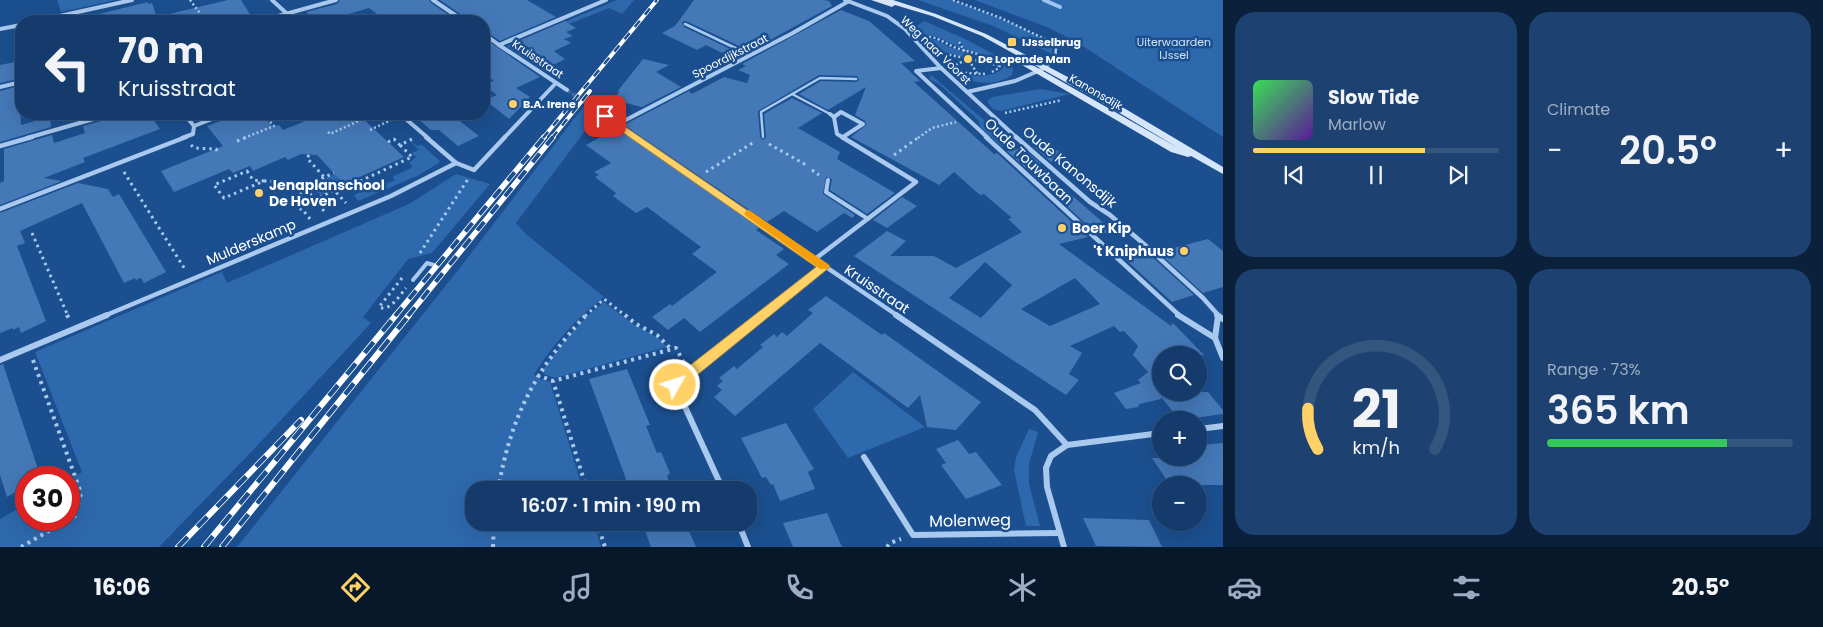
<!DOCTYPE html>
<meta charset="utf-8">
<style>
:root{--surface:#143b6b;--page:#1d4271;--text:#f1f3f6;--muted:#9dadc1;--line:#33557e;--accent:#ffd166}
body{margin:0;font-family:Poppins,sans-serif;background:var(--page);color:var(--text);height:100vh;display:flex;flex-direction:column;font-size:19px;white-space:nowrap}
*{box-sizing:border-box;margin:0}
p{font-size:16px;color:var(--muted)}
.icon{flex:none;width:28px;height:28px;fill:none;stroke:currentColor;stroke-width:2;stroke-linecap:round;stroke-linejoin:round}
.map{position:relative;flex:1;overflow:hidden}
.side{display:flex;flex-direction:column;gap:12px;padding:12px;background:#0b203b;width:600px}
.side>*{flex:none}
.top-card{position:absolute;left:15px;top:15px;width:475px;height:105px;border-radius:20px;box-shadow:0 5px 20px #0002,0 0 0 1px var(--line);background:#143b6b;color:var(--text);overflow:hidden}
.controls{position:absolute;left:1152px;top:346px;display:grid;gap:10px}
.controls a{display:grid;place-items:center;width:55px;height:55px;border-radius:50%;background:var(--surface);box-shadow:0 5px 20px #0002,0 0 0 1px var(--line);font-size:25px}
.speed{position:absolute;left:15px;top:466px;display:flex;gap:10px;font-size:25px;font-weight:700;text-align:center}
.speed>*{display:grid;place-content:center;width:65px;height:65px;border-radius:50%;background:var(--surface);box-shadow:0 5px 20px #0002,0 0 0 1px var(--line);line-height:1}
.speed .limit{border:8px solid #d22;background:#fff;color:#111}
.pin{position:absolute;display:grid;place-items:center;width:42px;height:42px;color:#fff;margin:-21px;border-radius:10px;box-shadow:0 2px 8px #0006}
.me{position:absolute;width:55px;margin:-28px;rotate:51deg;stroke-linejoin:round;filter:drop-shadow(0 0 4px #0008)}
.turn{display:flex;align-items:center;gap:18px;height:105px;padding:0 20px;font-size:22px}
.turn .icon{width:65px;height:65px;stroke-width:2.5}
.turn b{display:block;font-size:35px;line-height:42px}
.big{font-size:38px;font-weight:600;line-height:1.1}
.side .tile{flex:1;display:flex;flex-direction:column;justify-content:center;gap:8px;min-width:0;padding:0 18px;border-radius:20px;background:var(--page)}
.side .dial{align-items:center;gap:0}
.dial svg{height:130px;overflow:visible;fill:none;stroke:var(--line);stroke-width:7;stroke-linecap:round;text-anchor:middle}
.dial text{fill:var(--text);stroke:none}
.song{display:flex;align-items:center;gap:15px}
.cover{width:60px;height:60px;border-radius:8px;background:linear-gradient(135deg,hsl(130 70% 55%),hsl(270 70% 35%))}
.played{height:5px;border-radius:2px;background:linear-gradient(90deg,var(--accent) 70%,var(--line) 70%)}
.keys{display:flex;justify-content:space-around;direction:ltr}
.heat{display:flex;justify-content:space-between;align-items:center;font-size:28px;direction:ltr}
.charge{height:8px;border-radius:4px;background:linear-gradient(90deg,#34c759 73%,var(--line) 0)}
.side .tiles{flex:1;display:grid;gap:12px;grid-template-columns:repeat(2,1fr)}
.trip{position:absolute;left:465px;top:481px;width:292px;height:50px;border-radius:20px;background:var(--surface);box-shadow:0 5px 20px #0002,0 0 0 1px var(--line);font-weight:600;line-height:50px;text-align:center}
.dock{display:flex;height:80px;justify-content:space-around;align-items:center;background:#08182b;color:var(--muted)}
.dock .icon{width:35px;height:35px}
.dock .current{color:var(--accent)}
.dock b{font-size:22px;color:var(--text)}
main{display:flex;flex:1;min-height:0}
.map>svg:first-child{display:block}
.green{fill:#2e69ad}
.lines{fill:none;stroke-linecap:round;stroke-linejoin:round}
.stream{stroke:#9cc4f0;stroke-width:4}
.building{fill:#4478b7;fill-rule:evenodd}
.street-tunnel{stroke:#3d69a0;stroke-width:4;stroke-dasharray:4 2;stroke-linecap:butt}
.path-far2{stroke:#a9c9ee;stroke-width:2.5;stroke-dasharray:2 2.5;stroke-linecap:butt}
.path-far1{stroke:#a9c9ee;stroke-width:3;stroke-dasharray:2.5 4;stroke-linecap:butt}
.path{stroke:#a9c9ee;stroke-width:4;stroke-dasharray:3 4.5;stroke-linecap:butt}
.lane-far1{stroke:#a9c9ee;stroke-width:2.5}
.lane{stroke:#a9c9ee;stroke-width:4}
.street-far2{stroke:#a9c9ee;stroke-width:4}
.street-far1{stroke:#a9c9ee;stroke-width:4.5}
.street{stroke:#a9c9ee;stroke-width:6}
.secondary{fill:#d6e6fa;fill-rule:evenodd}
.rail-far2-casing{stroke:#fff;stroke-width:4}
.rail-far1-casing{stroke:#fff;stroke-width:5.5}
.rail-casing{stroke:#fff;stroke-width:6}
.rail-far2{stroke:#1b4f8f;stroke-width:2.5;stroke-dasharray:8;stroke-linecap:butt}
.rail-far1{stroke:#1b4f8f;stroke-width:4;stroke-dasharray:11;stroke-linecap:butt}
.rail{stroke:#1b4f8f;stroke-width:4.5;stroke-dasharray:14;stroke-linecap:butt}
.route{fill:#ffd166;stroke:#a68842}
.slow{fill:#f59e0b}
.poi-dot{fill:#ffd166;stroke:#1b4f8f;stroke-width:2}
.labels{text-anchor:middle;stroke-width:5;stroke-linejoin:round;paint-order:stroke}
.far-poi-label{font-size:11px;font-weight:bold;fill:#fff;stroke:#1b4f8f;text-anchor:start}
.far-park-label{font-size:11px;fill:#cfe3fa;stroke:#1b4f8f}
.far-street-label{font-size:11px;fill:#fff;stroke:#1b4f8f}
.street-label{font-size:14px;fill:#fff;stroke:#1b4f8f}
.poi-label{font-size:14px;font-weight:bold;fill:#fff;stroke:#1b4f8f;text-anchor:start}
.near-street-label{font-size:16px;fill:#fff;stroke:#1b4f8f}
</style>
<main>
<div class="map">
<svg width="1223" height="547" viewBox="0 0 1223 547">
<rect width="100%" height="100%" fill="#1b4f8f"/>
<g class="green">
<path d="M57 0H116L61 12Z"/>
<path d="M617 0H634L622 14 609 8 562 27 557 25Z"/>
<path d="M918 0H952L1014 24 1047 41 1052 44V54L993 26Z"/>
<path d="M975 0H1223V137L1078 43 1049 28Z"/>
<path d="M924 21 963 38 1003 59 988 57 965 49 960 42H957L961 48 935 36 922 35 914 28Z"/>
<path d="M925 38C940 38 946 49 963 51L966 57 937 51Z"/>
<path d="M1007 62 1013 68 1012 75C992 89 964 83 948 67 962 76 987 80 1001 70 1005 67 1002 65 1007 62Z"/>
<path d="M931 75 1010 142 1007 143 1009 145 1002 147 980 127 979 121 939 84 929 79Z"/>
<path d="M1041 89 1070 94 1001 111 993 109 988 103V100L992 97Z"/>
<path d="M584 106 597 115 516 223 527 235 604 297C577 317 552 346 534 374L539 379 550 382 583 490H474V522L594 523 601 547H237L459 269Z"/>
<path d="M410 141H411L417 146 422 145 440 161 439 163 417 176 358 201 354 195 376 185 379 187 395 180 392 177 413 167 409 163 416 157 412 153 419 150Z"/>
<path d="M335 174 344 184 321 195 312 189 319 181Z"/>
<path d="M456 174 490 184 432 253 408 259 363 317 371 323 255 448 159 547H0V519L26 504V520H69V480L82 472 35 352 219 273 222 272 227 283 409 204Z"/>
<path d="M604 302 633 324 658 338 667 347 555 378 544 374 542 371C559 347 580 320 604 302Z"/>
<path d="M853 372 925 427 848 458 813 409Z"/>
<path d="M1029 429 1038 432 1029 464V484L1040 526H1026L1014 470 1016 457Z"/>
</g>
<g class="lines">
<path class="stream" d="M1044 0 1060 7"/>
</g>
<g class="building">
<path d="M228 0H241L251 16 231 21H166L165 15Z"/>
<path d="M340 0H429L431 3 458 21H386L369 8 325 21H317L306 12 337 4Z"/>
<path d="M440 0H527L556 17 500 41 484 30V21H468L466 18Z"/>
<path d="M694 0H824L829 1 832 6 750 51 686 21 682 22 684 27 743 55 734 59 706 45 697 50 662 33 675 26Z"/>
<path d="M148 2V4L152 3 158 21H100L99 14Z"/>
<path d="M841 10 869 21 915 61 901 63 920 81 914 82 994 154 997 153 1088 237 1059 244 1171 326 1173 323 1204 355H1161V392H1208L1223 410V414L1180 420 1161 397V399L1139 404 1138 407 1126 409 1114 393 1141 383 1138 380 1148 372 1133 355 1138 346 1124 331 1120 332 1114 326 1070 346 1082 353 1069 374 1079 380 1066 395 854 256 887 231 906 241 890 256H934L956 268 1022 232 1008 219 1012 218 984 194 980 195 954 172 939 185 851 137 866 125 865 121 855 115 866 87 828 110 799 94 821 81 856 82 859 80 857 76 819 75 758 111 760 137 763 140 766 137 764 114 792 98 822 113 798 128 840 152 837 159 895 193 867 214 830 190 832 179 826 177 823 194 855 215 852 218 844 213 817 232 784 211 767 222 624 125 689 91 692 94 724 77 747 83 750 75 738 70 746 66 742 64ZM985 262 1012 285 981 318 949 298ZM1075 278 1100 304 1050 326 1021 309Z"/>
<path d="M565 21 576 28 566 32 573 36 564 39 571 43 554 51 565 59 543 70 507 46Z"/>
<path d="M484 38 540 77 516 88 530 97 509 119 485 100 497 95 484 85 494 81 484 72Z"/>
<path d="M643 59 669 65 656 72 681 87 642 107 613 100 620 91 617 92Z"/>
<path d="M15 62V65H17L18 79 0 83V65Z"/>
<path d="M19 86 21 125 50 117 51 127 0 142V91Z"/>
<path d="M127 114H149L160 129 83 158 85 162 44 178 62 181 0 205V183L4 181V149L52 135 54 143 85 133 83 126Z"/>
<path d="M240 114H261L273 127 279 125 283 130 323 114H358L404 157 344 184 317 155 301 154 288 160 285 157 253 171 250 166 233 173 229 169 174 192 161 171 223 146 207 126Z"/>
<path d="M412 114H451L479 136 458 146 439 130H431Z"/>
<path d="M616 128 760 227 756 230 784 249 776 255 789 264 700 332 684 318 668 330 652 317 670 304 672 306 717 272 692 254 701 247 647 207 636 213 613 196 616 193 595 177 599 175 594 172 611 163 586 145Z"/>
<path d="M1049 143 1067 159 1051 162 1033 146Z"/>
<path d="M1023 148 1041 164 1037 165 1113 231 1098 235 1007 151Z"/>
<path d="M78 183 108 189 113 197 119 194 166 272 144 283 141 278 136 280 135 278 124 283 82 203 20 231 25 243 17 246 46 321 21 333 19 327 13 330V328L0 333V213Z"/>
<path d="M902 197 917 206 887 228 873 220Z"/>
<path d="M1208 239 1223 251V287L1203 293 1158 252Z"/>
<path d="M1149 254 1194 295 1172 302 1126 260Z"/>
<path d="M826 296 882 335 884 333 981 402 956 430 927 427 920 395 908 408 820 343 735 416 714 397 722 390 717 386 723 381 719 378 734 366 737 369 763 347 760 345 774 334 777 337 782 332 787 336 813 313 808 310Z"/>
<path d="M3 364 41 478H26V486L7 497 0 475V365Z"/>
<path d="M627 369 650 425 646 426 657 453 661 452 670 473 667 476 672 490H630L589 379Z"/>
<path d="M786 423 814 469 808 472 815 489 780 501 773 484 771 485 766 477 762 478 741 438Z"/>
<path d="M958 440 969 454 976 452 1002 485 966 499 941 465 946 463 936 449Z"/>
<path d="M1223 443V485H1170L1152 458H1199V445Z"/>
<path d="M827 513 842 547H793L783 523Z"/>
<path d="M1083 518 1149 520 1162 547 1096 546Z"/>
<path d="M642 522H685L696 547H651Z"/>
</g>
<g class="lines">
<path class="street-tunnel" d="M567 90 593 108"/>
<g class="path-far2">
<path d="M190 0 206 21"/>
<path d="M953 0 1001 18 1049 41"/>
<path d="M929 37 936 38 956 48 1002 61"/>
<path d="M959 42 968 57"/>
<path d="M945 54 965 58"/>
<path d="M971 59 1001 66"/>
<path d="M969 60 978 75"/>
<path d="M956 65 967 59"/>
<path d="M992 72 999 68 1001 62 1007 59"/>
<path d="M965 73 986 74"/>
<path d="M1005 113 1062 100"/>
<path d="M370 130 391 120"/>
<path d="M328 132 330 134 374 114"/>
<path d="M244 138 274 126 263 114"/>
<path d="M918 138 932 128 956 122"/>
</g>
<g class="path-far1">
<path d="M237 141 247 137"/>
<path d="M388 142 394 139 400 145 412 139"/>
<path d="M769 144 808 166"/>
<path d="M191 145 194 148 216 149 219 154"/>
<path d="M309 155 307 158 324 177"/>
<path d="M894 155 919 137"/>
<path d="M812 170 819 175"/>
<path d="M247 171 253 180 264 181 224 198 214 185Z"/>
<path d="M124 172 186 271"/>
<path d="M706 172 754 142"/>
<path d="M355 179 358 182 412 157 400 145"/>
<path d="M264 181 311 183"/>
<path d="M307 190 311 183 334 173"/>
<path d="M324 211 315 200 334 190 346 203"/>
<path d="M310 219 302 209H297L301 193 307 190 315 200"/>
<path d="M32 233 68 316"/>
<path d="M420 253 468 179"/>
<path d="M402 278 379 307C390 312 399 296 406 288"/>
<path d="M585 316 604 299 626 316"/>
</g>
<g class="path">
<path d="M67 315 69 319"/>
<path d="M625 315 636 324 657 335 671 349"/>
<path d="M33 360 81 493 75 516 69 519"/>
<path d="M537 375 553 381"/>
<path d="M498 490C511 416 535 370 586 315"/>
<path d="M587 490 553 381 676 348 684 363"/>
<path d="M597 522 605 547"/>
<path d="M21 547 68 520"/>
<path d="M493 547 494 522"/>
<path d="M887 547 890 543 901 539"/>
</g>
<g class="lane-far1">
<path d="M685 24 750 55"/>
<path d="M1045 68 1055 59 1056 48"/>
<path d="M792 94 830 114"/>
<path d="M763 137 761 112 820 78 856 79"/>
</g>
<g class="lane">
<path d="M828 180 826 192 868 219"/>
<path d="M413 280 427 263 437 266"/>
</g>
<g class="street-far2">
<path d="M272 0 295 21"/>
<path d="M433 0 464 21"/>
<path d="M845 0 887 16 905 29 941 68 1017 138"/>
<path d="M37 21 132 0"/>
<path d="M260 21 336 0"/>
<path d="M0 29 21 25"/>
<path d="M484 34 499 45"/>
<path d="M941 68 916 71 988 138"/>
<path d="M0 87 21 82"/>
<path d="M567 90 499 45 606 0"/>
<path d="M967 92 1015 81 1045 68"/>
<path d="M593 108 637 138"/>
<path d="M184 114 194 126 225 114"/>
<path d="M400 114 428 138"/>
<path d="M830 114 834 117 837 134 844 138"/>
<path d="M834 117 841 112 863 124 843 137"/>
<path d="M618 124 791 34 849 1"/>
<path d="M27 138 111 114"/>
<path d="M182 138 193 134 194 126"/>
<path d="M504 138 556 83"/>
</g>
<g class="street-far1">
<path d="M426 137 456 163 474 170 505 137"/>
<path d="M635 137 898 316"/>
<path d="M986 137 1180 316"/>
<path d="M1016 137 1090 202 1110 215 1145 245 1203 298 1219 316"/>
<path d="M0 146 32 137"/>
<path d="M0 209 186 137"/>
<path d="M815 259 916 182 842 137"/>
<path d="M104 316 391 196 456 163"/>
<path d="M762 316 824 267"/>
</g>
<g class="street">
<path d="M896 315 1035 410 1067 445"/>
<path d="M1178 315 1215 338"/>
<path d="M1217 315 1223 319"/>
<path d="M1218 316 1215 338 1223 358"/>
<path d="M0 360 107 315"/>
<path d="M1199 429 1223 426"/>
<path d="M864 457 913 535 1059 533"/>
<path d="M723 490 675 385 763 315"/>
<path d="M738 522 748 547"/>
<path d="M1064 547 1047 487 1046 468 1051 456 1067 445 1161 433"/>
</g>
<path class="secondary" d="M871 0H893L936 14 986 34 1102 95 1223 167V174L1191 156 1188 157 1171 152 1022 65 1029 63 1180 149 1096 99 982 36 932 16 895 5 892 7Z"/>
<g class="rail-far2-casing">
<g id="rail-far2">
<path d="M543 138 657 0"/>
<path d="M552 138 590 91"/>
</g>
</g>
<g class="rail-far1-casing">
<g id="rail-far1">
<path d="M395 316 544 137"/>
<path d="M408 316 553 137"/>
</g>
</g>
<g class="rail-casing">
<g id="rail">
<path d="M178 547 301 420"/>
<path d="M204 547 396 315"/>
<path d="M222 547 409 315"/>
</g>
</g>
<use href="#rail-far2" class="rail-far2"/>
<use href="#rail-far1" class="rail-far1"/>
<use href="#rail" class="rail"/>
</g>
<path class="route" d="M605 113 830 267 680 389 675 391 670 389 668 385 670 381 816 267 602 118V114Z"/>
<path class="slow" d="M749 210 828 264 830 266 828 269H820L746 216 744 214 746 211Z"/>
<g class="poi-dot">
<rect x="1007" y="37" width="10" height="10" rx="2.5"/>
<circle cx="968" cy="59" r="5"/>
<circle cx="513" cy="104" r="5"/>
<circle cx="259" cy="193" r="5"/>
<circle cx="1062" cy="228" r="5"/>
<circle cx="1184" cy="251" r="5"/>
</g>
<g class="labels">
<g class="far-poi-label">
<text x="1022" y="46">IJsselbrug</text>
<text x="978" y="63">De Lopende Man</text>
<text x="523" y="108">B.A. Irene</text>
</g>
<g class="far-park-label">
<text x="1174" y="46">Uiterwaarden<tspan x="1174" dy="13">IJssel</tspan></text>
</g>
<g class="far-street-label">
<text transform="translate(936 50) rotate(44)" y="4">Weg naar Voorst</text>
<text transform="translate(730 56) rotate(-27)" y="4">Spoordijkstraat</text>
<text transform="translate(538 59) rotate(34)" y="4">Kruisstraat</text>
<text transform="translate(1096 92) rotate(30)" y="4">Kanonsdijk</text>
</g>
<g class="street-label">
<text transform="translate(1029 161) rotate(44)" y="5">Oude Touwbaan</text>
<text transform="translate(1070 167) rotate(40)" y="5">Oude Kanonsdijk</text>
<text transform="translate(251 242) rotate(-23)" y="5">Mulderskamp</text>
<text transform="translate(877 289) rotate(34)" y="5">Kruisstraat</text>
</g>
<g class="poi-label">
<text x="269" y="190">Jenaplanschool<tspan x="269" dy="16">De Hoven</tspan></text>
<text x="1072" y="233">Boer Kip</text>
<text x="1174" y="256" text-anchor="end">'t Kniphuus</text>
</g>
<g class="near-street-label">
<text transform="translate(970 520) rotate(-1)" y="6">Molenweg</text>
</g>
</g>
</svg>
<div class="controls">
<a><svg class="icon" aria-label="search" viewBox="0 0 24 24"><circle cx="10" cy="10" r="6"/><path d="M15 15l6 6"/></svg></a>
<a>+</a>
<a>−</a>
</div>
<div class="speed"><div class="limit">30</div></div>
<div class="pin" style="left:605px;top:116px;background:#d93025"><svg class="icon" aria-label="arrive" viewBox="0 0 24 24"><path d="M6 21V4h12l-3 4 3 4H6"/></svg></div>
<svg class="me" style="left:675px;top:385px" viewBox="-20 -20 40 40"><circle r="17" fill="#ffd166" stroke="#fff" stroke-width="3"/><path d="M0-11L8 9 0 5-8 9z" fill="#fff"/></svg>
<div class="trip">16:07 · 1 min · 190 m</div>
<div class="top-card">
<div class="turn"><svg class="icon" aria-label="left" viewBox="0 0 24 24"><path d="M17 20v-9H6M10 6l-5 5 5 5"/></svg><div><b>70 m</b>Kruisstraat</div></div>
</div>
</div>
<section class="side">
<div class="tiles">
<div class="tile">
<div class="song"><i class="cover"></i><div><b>Slow Tide</b><p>Marlow</p></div></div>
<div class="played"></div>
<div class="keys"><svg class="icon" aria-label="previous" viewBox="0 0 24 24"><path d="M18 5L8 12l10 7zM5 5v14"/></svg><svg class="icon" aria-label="pause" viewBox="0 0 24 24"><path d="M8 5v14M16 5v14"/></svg><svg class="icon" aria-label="next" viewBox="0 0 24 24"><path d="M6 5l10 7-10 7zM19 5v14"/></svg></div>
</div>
<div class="tile"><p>Climate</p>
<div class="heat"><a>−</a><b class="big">20.5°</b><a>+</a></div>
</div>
<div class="tile dial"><svg viewBox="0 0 100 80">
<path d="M14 69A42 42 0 1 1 86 69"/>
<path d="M14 69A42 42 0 0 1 8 44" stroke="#ffd166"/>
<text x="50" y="56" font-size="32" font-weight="700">21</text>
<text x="50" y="72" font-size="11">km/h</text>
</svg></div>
<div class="tile"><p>Range · 73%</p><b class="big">365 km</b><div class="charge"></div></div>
</div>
</section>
</main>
<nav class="dock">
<b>16:06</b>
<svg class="icon current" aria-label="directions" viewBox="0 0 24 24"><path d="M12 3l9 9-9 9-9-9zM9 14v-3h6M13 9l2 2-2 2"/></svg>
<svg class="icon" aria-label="music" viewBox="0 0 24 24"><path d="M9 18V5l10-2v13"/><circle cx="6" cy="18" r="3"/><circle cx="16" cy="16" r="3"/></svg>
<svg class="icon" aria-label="phone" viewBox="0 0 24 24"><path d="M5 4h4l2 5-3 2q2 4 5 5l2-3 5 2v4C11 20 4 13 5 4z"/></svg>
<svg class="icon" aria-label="climate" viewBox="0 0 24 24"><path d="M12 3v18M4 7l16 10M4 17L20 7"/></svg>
<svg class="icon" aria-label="car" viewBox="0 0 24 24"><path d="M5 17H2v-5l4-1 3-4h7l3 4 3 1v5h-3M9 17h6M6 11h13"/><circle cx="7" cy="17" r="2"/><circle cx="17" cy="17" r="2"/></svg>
<svg class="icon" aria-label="filters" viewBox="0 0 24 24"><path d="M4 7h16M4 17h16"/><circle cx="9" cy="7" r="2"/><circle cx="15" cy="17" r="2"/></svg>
<b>20.5°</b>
</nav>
